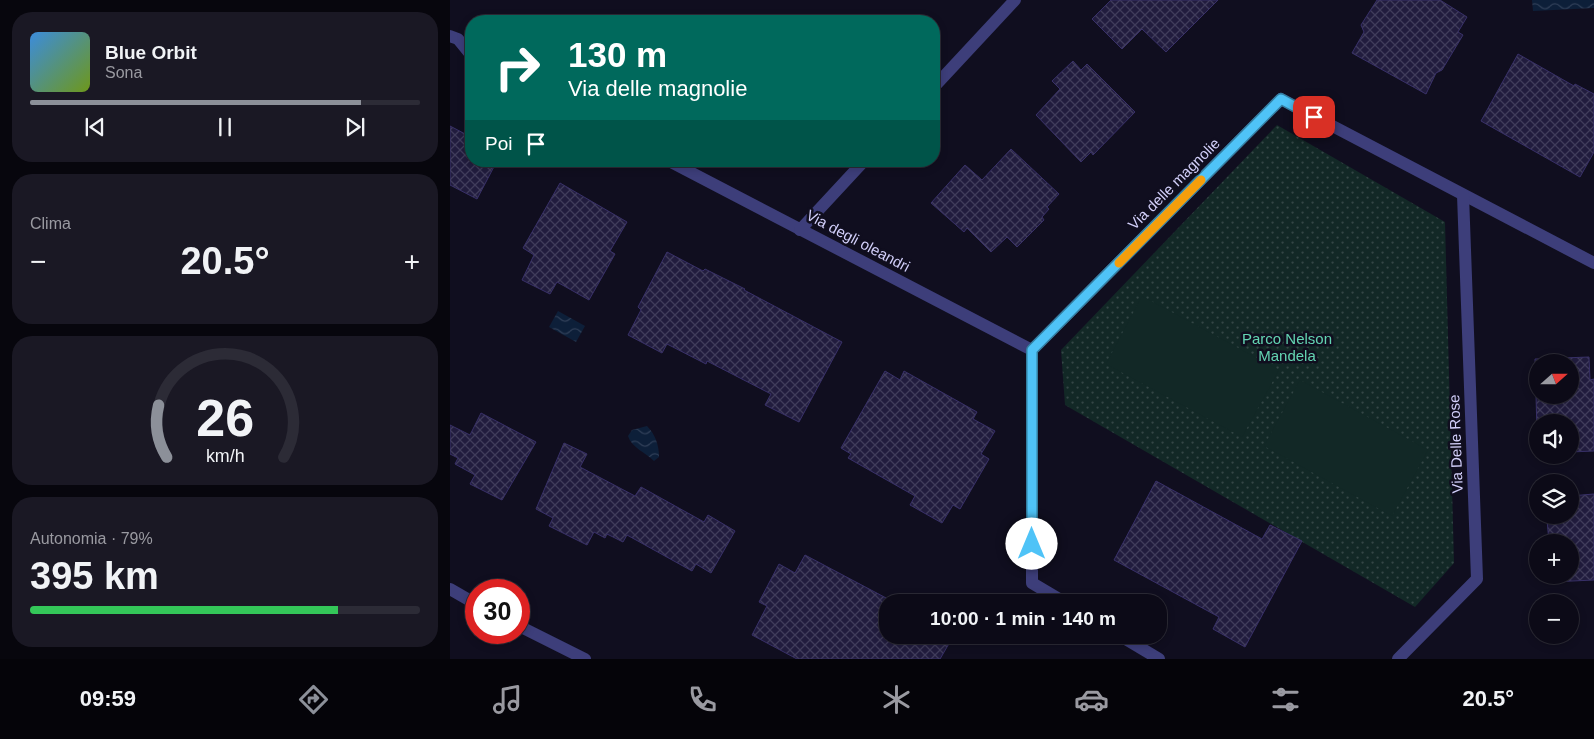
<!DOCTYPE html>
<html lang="it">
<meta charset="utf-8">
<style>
:root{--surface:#0c0a17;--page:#1a1824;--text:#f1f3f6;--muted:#9a9aa1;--line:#2c2b36;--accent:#8c9099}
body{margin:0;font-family:Arial,sans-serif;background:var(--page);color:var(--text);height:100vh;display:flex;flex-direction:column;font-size:19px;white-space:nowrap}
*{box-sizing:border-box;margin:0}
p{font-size:16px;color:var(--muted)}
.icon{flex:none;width:28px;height:28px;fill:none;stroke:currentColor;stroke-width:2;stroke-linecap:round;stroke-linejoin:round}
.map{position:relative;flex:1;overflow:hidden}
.drawer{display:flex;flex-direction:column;gap:12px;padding:12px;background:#07060d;width:450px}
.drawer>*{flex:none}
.guide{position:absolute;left:15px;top:15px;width:475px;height:152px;border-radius:20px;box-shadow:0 2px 8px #0003,0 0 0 1px var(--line);background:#00695c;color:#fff;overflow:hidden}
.needle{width:32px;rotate:69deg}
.fabs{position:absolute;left:1079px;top:354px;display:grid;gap:10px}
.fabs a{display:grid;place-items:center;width:50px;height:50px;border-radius:50%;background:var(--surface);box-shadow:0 2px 8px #0003,0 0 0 1px var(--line);font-size:25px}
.speed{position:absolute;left:15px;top:579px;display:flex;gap:10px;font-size:25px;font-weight:700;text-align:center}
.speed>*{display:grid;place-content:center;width:65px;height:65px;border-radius:50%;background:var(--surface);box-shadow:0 2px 8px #0003,0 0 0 1px var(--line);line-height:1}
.speed .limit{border:8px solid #d22;background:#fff;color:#111}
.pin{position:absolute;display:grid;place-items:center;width:42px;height:42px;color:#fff;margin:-21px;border-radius:10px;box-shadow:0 2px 8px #0006}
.me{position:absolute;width:55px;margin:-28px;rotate:0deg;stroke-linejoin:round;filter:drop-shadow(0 0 4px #0008)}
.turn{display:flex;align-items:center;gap:18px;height:105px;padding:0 20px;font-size:22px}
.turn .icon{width:65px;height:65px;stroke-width:2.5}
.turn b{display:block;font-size:35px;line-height:42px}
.then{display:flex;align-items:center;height:48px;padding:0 20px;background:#0003;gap:10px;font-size:19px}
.big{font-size:38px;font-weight:600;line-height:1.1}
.drawer .card{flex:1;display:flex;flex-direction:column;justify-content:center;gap:8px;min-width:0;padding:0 18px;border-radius:20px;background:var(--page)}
.drawer .dial{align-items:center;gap:0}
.dial svg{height:130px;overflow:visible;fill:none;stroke:var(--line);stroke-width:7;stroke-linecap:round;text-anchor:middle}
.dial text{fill:var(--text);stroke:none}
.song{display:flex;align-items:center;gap:15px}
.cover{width:60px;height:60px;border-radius:8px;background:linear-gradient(135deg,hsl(210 70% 55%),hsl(80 70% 35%))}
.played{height:5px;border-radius:2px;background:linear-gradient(90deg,var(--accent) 85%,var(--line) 85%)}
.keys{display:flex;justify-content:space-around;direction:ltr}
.heat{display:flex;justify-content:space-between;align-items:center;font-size:28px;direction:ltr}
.charge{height:8px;border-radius:4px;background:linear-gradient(90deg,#34c759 79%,var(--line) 0)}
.trip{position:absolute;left:429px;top:594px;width:288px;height:50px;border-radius:20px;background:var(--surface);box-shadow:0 2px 8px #0003,0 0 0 1px var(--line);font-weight:600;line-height:50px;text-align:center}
.dock{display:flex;height:80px;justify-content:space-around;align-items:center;background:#050409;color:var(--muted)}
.dock .icon{width:35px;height:35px}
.dock .on{color:var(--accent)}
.dock b{font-size:22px;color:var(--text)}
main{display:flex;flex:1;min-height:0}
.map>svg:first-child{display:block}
.grass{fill:url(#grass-dots)}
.pitch{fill:#122826}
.water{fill:url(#water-waves)}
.building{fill:url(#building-cross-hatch);stroke:#383068;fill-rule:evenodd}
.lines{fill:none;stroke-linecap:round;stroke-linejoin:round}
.street{stroke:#3d3e7a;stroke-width:12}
.route-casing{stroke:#337fa1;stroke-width:12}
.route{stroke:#4fc3f7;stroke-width:9}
.slow{stroke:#f59e0b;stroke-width:9}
.labels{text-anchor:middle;stroke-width:5;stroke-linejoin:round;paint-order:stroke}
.street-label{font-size:15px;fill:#d3d0fb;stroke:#100e1f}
.park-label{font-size:15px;fill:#63d4b2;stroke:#100e1f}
</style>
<main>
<section class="drawer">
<div class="card">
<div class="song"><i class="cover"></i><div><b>Blue Orbit</b><p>Sona</p></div></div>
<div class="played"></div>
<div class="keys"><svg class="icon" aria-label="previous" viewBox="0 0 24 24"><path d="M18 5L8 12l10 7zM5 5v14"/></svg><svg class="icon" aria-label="pause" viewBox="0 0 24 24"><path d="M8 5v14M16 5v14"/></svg><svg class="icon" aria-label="next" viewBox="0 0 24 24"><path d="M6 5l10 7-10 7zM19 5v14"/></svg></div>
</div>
<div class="card"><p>Clima</p>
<div class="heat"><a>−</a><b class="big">20.5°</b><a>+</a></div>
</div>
<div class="card dial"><svg viewBox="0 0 100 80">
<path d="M14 69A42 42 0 1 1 86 69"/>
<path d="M14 69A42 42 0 0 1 9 37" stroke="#8c9099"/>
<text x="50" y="56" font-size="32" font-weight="700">26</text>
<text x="50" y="72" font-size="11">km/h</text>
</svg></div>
<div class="card"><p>Autonomia · 79%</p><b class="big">395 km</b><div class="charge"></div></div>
</section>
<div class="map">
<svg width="1144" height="659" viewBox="0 0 1144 659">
<defs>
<pattern id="grass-dots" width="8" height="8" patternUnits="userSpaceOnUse" patternTransform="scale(1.25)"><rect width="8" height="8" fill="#122826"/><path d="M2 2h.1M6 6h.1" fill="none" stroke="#344646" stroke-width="1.8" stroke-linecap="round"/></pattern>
<pattern id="water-waves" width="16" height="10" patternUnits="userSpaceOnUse" patternTransform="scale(1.25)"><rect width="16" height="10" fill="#0d1f39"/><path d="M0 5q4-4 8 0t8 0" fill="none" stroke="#2f3e57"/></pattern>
<pattern id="building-cross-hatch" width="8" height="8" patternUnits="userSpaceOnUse" patternTransform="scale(1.25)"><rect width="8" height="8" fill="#211c3e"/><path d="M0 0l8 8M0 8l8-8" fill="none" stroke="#403c5b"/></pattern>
</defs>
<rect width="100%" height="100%" fill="#100e1f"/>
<path class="grass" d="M827 125 995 222 1004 563 965 607 615 405 611 350Z"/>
<g class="pitch">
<path d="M692 296 829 370 792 437 656 364Z"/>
<path d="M850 380 978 450 942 516 814 446Z"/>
</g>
<g class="water">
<path d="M1082 0H1144V8L1083 11Z"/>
<path d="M108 311 135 326 126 342 99 327Z"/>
<path d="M197 426C205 434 209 445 209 457L204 461C195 452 182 448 178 436L182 430Z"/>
</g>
<g class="building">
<path d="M661 0H768L716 52 692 29 672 49 642 19Z"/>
<path d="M927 0H990L1017 17 1008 32 1013 35 992 70 986 73 976 94 902 53 914 32 911 25Z"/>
<path d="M1068 54 1124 86 1125 84 1144 94V152L1130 177 1031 121Z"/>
<path d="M623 61 631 70 637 64 685 112 643 155 641 152 631 162 586 115 610 89 602 81Z"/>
<path d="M0 126 21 137V161H47L27 199 0 185Z"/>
<path d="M561 149 609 194 597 207 599 209 592 217 594 220 567 247 557 237 541 252 517 228 514 232 481 203 515 165 532 180Z"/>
<path d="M110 183 177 222 160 251 165 254 139 300 107 282 100 294 72 280 84 255 73 248Z"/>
<path d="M217 252 253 271 255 269 295 289 294 290 392 342 349 422 315 405 321 394 257 361 256 364 217 344 212 353 178 335 191 310 188 307Z"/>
<path d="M1139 357 1140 380 1144 379V451L1120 452V422H1088L1087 432 1085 359ZM1088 362H1120V395H1088Z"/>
<path d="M435 371 450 380 454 371 527 412 523 419 545 431 531 454 539 459 510 509 503 505 492 523 460 505 465 496 398 458 401 454 391 448Z"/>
<path d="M31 413 86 442 52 500 20 484 25 475 5 464 8 458 0 454V425L20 435Z"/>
<path d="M114 443 137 454 130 467 185 496 191 487 254 522 258 515 285 531 261 573 246 564 242 571 177 535 173 542 157 534 155 538 144 532 137 545 99 526 103 518 86 509Z"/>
<path d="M706 481 812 539 820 525 852 541 795 647 763 629 769 617 664 560Z"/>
<path d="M1144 494V580L1101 582V575H1120V542H1099L1097 520H1100V515H1120V496Z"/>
<path d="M355 555 438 599V635H504L490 659H347L302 635 317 606 309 602 329 564 345 573Z"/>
</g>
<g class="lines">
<g class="street">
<path d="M0 36 8 39 21 55"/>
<path d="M484 87 565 0"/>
<path d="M219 161 582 350"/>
<path d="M350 230 414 161"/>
<path d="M0 589 26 604"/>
<path d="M614 602 582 583V350L831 99 1144 263"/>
<path d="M69 626 135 659"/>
<path d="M669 635 709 659"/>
<path d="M948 659 1027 579 1013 195"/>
</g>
</g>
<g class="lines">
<g class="route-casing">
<path id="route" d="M582 544V350L831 99 864 117"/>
</g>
<use href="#route" class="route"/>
<path class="slow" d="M669 263 751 180"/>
</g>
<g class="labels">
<g class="street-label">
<text transform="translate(724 184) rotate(-45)" y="5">Via delle magnolie</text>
<text transform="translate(408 241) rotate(28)" y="5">Via degli oleandri</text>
<text transform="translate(1006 444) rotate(-92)" y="5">Via Delle Rose</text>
</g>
<g class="park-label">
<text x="837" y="344">Parco Nelson<tspan x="837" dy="17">Mandela</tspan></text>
</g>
</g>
</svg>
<div class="fabs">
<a><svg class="needle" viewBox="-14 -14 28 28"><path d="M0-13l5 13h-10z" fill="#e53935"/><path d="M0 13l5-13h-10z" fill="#9a9aa1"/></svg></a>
<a><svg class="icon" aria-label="sound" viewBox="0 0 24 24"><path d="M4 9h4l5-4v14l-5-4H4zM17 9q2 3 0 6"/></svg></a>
<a><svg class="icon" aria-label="layers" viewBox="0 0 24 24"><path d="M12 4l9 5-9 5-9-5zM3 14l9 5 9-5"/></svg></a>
<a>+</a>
<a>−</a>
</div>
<div class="speed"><div class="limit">30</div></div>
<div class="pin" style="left:864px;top:117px;background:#d93025"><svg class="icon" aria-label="arrive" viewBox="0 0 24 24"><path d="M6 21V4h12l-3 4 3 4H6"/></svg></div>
<svg class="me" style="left:582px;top:544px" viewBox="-20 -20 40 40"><circle r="19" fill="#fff"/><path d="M0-13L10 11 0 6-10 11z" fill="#4fc3f7"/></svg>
<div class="trip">10:00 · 1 min · 140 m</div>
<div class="guide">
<div class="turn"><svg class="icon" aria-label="right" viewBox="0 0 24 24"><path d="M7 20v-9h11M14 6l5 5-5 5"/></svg><div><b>130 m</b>Via delle magnolie</div></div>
<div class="then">Poi<svg class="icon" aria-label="arrive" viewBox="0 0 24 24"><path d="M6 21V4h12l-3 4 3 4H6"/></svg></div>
</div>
</div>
</main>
<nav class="dock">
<b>09:59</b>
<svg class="icon on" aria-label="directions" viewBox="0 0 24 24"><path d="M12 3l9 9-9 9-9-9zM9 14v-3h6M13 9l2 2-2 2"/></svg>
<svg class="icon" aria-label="music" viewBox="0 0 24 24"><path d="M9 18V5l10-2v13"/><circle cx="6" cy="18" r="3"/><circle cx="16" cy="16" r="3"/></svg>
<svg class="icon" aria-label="phone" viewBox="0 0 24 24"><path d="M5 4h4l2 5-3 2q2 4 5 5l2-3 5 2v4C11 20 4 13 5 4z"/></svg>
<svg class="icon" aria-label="climate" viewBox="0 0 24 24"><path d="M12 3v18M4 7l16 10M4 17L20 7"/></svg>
<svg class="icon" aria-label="car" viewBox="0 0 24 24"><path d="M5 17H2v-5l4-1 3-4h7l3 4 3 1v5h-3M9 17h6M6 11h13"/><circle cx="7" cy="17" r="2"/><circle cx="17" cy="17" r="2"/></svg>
<svg class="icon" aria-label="filters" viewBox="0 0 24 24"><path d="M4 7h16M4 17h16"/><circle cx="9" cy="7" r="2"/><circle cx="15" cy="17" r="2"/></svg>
<b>20.5°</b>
</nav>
